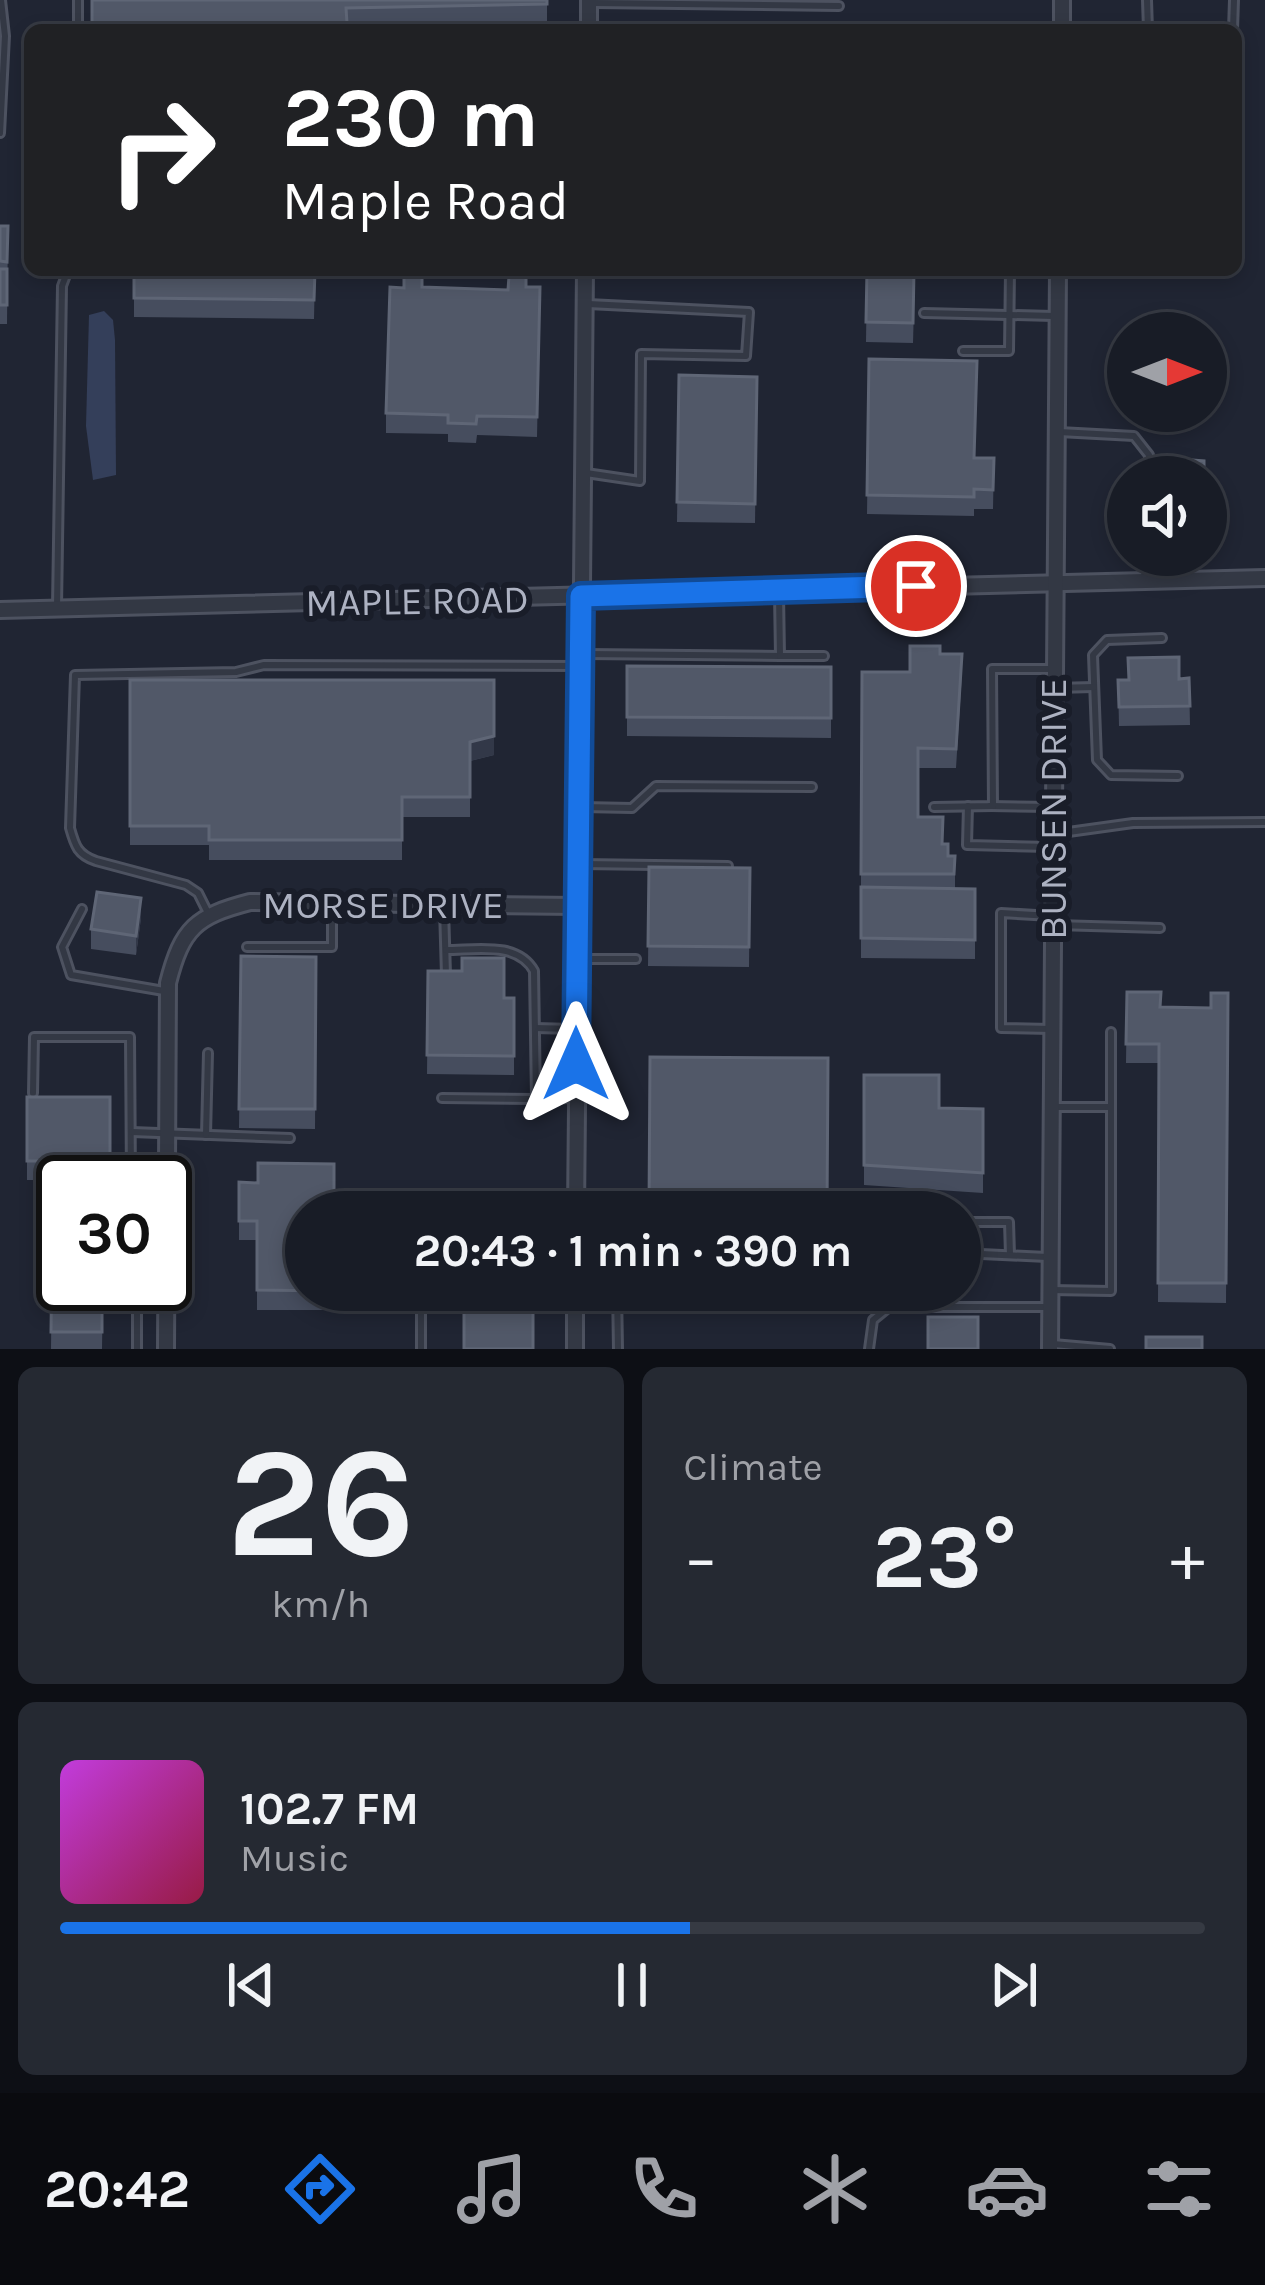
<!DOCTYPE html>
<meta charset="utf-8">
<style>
:root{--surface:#181c26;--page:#252932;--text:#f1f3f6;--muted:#9fa1a7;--line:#363a43;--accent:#1a73e8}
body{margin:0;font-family:Karla,sans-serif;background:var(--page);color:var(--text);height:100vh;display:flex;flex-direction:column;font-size:45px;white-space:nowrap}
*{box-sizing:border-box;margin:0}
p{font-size:39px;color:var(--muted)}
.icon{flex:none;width:66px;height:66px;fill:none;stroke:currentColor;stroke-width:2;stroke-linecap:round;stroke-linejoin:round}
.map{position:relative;height:1349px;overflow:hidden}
.sheet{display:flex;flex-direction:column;gap:18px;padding:18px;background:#0d0f15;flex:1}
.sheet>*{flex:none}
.top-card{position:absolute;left:24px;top:24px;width:1218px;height:252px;border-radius:18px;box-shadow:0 6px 18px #0003,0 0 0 3px var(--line);background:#202124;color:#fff;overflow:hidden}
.needle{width:78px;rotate:90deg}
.buttons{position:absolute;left:1107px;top:312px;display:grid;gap:24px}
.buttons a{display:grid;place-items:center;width:120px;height:120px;border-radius:50%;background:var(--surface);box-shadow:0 6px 18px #0003,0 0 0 3px var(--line);font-size:60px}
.speed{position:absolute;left:36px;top:1155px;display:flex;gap:24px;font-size:60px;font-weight:700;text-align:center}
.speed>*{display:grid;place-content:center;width:156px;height:156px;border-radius:50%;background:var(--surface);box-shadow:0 6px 18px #0003,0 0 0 3px var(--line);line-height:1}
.speed .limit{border:6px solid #111;border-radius:18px;background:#fff;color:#111}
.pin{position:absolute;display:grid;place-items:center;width:102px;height:102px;color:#fff;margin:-51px;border:6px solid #fff;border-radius:50%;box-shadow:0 3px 12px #0007}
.me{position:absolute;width:132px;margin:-66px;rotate:0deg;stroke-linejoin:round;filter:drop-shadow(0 0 9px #0008)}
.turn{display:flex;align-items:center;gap:42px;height:252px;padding:0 60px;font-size:54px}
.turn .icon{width:156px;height:156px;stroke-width:2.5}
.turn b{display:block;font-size:84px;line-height:102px}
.big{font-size:90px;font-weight:700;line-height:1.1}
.sheet .widget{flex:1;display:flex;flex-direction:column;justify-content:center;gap:18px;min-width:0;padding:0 42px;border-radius:18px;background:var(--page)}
.sheet .dial{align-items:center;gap:0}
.dial b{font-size:156px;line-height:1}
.song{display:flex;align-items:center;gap:36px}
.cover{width:144px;height:144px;border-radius:18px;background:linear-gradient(135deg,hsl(290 70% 55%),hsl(340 70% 35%))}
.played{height:12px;border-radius:6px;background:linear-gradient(90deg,var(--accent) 55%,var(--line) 55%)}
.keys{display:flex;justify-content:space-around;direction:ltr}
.heat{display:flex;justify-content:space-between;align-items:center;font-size:66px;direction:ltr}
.sheet .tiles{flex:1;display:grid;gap:18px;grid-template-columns:1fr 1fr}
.widget:last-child{grid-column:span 2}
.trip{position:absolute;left:285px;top:1191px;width:696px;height:120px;border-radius:60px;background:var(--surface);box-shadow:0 6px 18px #0003,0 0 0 3px var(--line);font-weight:700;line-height:120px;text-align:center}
.menu{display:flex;height:192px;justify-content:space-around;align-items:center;background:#0a0b0f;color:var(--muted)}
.menu .icon{width:84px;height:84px}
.menu .on{color:var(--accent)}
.menu b{font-size:54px;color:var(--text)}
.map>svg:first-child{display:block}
.water{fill:#343f5a}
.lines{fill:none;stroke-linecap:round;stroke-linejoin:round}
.lane-casing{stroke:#4d5260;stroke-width:12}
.street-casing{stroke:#4d5260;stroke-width:20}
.lane{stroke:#333844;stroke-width:6}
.street{stroke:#333844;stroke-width:14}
.wall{fill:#464d5e}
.shaded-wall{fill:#323848}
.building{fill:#515868;stroke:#5f6676;stroke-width:3}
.route-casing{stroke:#114b97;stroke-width:30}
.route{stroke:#1a73e8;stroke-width:21}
.labels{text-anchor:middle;stroke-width:12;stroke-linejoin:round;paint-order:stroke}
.street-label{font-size:39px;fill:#adb2c2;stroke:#191d29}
</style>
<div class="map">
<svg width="1265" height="1349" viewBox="0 0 1265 1349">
<rect width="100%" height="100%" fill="#202533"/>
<path class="water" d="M104 311 113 320 115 340 116 475 93 480 86 426 89 315Z"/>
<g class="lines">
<g class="lane-casing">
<g id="lane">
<path d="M78 0V30"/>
<path d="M1147 0 1148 30"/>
<path d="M593 3 839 6"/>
<path d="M1233 30 1234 0"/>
<path d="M0 133 5 36 1 0"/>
<path d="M673 270H724"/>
<path d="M1058 273 1113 270"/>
<path d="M924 313 1054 316"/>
<path d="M963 351H1009L1010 270"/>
<path d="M1059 432 1134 436 1149 455V477"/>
<path d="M586 473 640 481 641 354 746 356 749 312 588 304"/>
<path d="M1144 581 1145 555"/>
<path d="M57 607 62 286 68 270"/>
<path d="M1162 638 1107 640 1093 655 1097 760 1111 775 1178 776"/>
<path d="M585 654 780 656 779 594"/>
<path d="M780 656H824"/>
<path d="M1055 688 1094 687"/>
<path d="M968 806 967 845 1050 847"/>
<path d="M990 806 1053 807"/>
<path d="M582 807 632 808 656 786 812 787"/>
<path d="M934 807 993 806 992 669H1053"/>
<path d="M1054 834 1133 823 1265 822"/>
<path d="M581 864 728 866"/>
<path d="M444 908 446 975"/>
<path d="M82 909 62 947 71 975 164 991"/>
<path d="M208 913 198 893 186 885 96 861C78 855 75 846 70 828L75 675 236 672 264 665 580 666"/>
<path d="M1056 925 1160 928"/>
<path d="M247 947H332V906"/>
<path d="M580 959H636"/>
<path d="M535 1028 574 1029"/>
<path d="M1051 1029 1001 1028V913L1052 916"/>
<path d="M33 1093 34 1037H130L131 1182"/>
<path d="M442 1098 536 1099 534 971C517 941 476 950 446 950"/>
<path d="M536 1099 574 1098"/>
<path d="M1055 1107H1111"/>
<path d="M132 1132 290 1138"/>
<path d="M206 1135 208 1053"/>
<path d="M427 1212 444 1199 576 1198 597 1212"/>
<path d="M960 1222H1009L1010 1255"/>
<path d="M960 1253 1047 1257"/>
<path d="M617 1290 618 1349"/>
<path d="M1050 1290 1111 1291V1032"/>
<path d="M1053 1344 1110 1349"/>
<path d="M137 1349V1284"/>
<path d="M421 1349V1290"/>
<path d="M869 1349 873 1320 889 1307H1047"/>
</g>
</g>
<g class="street-casing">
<g id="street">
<path d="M589 30V0"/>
<path d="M1062 30V0"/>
<path d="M0 610 1265 578"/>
<path d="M576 1212 585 270"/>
<path d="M166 1349 168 983C182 928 196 916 250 902L577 906"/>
<path d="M575 1349V1290"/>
<path d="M1050 1349 1058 270"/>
</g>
</g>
<use href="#lane" class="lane"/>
<use href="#street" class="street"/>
</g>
<g class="wall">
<path d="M91 0H547V24L347 28V30H92Z"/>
<path d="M0 226H8L7 324H0Z"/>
<path d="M134 270H315L314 319 134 317Z"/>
<path d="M867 270H915L913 343 866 342Z"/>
<path d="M422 287 508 290 540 287 537 437 477 435 476 443 448 442V434L386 433V413L404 288Z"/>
<path d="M869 359 975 458H994L993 509H974V516L867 514Z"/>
<path d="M679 375 757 377 755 523 677 522Z"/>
<path d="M940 654 962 673 956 768H918V817L943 844 948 856H955V888L975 889V959L861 958V874L910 672Z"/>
<path d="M627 666 831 667V738L627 736Z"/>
<path d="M1189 678 1190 725 1119 726 1118 680Z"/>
<path d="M130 680 494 755 470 761V817H402V860H209V845H130Z"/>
<path d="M649 867 750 868 749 967 648 966Z"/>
<path d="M141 918 136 955 91 949V929Z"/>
<path d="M241 956 316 957 315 1129 239 1128Z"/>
<path d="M428 971 504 998H514V1075L427 1074Z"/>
<path d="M1127 992 1160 1007 1211 1008 1228 993 1226 1303 1158 1302 1159 1063H1126Z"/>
<path d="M864 1075 939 1108 983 1109V1193L864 1185Z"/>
<path d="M27 1097H110V1179L63 1182V1284H103L102 1349H51L52 1259H49V1180H27Z"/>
<path d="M239 1182 333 1290V1310H257V1240H239Z"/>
<path d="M649 1290H826V1306L649 1304Z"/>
</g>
<g class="shaded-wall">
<path d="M494 736V755L470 761V742Z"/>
<path d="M141 898V918L136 955V936Z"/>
</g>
<g class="building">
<path d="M92 0H547V4L346 8 347 23H319V30H118V26L92 27Z"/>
<path d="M0 226H8L7 262 0 261Z"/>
<rect x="0" y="269" width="7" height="36"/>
<path d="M134 270H315L314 300 134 298Z"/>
<path d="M867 270H914L913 323 866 322Z"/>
<path d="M404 275H422V287L508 290 509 276H526V287H540L537 417 477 416 476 424 448 423V415L386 413 390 287 404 288Z"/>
<path d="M869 359 977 361 974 458H994L993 490 974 489V497L867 495Z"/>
<path d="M679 375 757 377 755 504 677 502Z"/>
<path d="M1192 460 1204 461V477H1192Z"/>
<path d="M910 646H940V654H962L956 749 918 748V817H943L942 844H948V856H955L954 874H861L862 672H910Z"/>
<path d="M1179 657V679L1189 678 1190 706 1119 707 1118 680H1129L1128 658Z"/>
<path d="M627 666 831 667V718L627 717Z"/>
<path d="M130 680H494V736L470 742V797H402V840H209V826H130Z"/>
<path d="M649 867 750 868 749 947 648 946Z"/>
<path d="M861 887 975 889V940L861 938Z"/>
<path d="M97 892 141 898 136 936 91 929Z"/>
<path d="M241 956 316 957 315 1109H239Z"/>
<path d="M462 958H504V998H514V1056L427 1055 428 971H462Z"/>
<path d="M1127 992H1161L1160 1007 1211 1008V993H1228L1226 1283H1158L1159 1044H1126Z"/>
<path d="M650 1057 828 1058 827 1212H649Z"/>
<path d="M864 1075H939V1108L983 1109V1173L864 1165Z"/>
<path d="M27 1097H110V1159H100V1182H63V1240H49V1161H27Z"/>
<path d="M258 1163 334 1164V1212H306V1290L333 1291 257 1290V1221H239V1182L258 1183Z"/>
<rect x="464" y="1207" width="58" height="5"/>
<path d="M52 1252H63V1284H102V1332H51Z"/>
<rect x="464" y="1290" width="69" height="59"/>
<rect x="928" y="1317" width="50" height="32"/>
<rect x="1146" y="1337" width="56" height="12"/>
</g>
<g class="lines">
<g class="route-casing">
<path id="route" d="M576 1064 581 596 916 586"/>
</g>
<use href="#route" class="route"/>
</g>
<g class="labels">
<g class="street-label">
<text transform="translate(417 600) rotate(-1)" y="14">MAPLE ROAD</text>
<text transform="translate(1052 809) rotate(-90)" y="14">BUNSEN DRIVE</text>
<text x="383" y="918">MORSE DRIVE</text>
</g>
</g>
</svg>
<div class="buttons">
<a><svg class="needle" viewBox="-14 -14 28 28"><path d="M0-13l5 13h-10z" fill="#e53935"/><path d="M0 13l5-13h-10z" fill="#9fa1a7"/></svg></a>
<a><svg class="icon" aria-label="sound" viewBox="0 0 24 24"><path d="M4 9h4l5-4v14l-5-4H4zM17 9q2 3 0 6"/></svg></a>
</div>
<div class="speed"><div class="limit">30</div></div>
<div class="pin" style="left:916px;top:586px;background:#d93025"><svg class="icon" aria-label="arrive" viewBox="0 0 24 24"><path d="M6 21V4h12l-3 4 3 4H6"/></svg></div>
<svg class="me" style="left:576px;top:1064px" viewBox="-20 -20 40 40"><path d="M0-17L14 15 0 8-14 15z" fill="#1a73e8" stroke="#fff" stroke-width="4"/></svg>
<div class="trip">20:43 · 1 min · 390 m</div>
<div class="top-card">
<div class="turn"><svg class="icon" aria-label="right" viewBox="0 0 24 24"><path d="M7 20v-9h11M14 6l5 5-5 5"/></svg><div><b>230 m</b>Maple Road</div></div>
</div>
</div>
<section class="sheet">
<div class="tiles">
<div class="widget dial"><b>26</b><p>km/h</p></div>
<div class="widget"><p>Climate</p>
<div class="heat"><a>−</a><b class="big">23°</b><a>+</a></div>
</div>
<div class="widget">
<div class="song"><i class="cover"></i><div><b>102.7 FM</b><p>Music</p></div></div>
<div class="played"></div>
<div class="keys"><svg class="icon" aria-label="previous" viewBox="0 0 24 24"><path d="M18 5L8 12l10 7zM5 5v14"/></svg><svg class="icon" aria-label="pause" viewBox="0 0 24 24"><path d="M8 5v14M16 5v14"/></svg><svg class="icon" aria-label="next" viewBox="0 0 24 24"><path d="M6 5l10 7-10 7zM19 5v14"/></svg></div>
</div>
</div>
</section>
<nav class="menu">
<b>20:42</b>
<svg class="icon on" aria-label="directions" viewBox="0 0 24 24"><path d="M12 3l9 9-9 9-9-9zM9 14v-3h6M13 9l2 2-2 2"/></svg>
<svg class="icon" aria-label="music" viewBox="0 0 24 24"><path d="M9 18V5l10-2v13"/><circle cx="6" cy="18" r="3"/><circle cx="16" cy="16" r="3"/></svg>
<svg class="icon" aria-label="phone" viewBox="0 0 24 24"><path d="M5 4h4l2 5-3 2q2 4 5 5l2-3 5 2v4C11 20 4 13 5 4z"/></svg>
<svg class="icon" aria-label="climate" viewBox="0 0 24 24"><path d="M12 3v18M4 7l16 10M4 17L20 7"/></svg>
<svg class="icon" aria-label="car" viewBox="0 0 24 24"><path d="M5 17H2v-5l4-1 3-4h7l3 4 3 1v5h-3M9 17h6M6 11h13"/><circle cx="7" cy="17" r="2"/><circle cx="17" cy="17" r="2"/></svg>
<svg class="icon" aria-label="filters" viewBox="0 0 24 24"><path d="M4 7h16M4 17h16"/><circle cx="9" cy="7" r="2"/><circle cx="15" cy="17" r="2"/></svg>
</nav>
